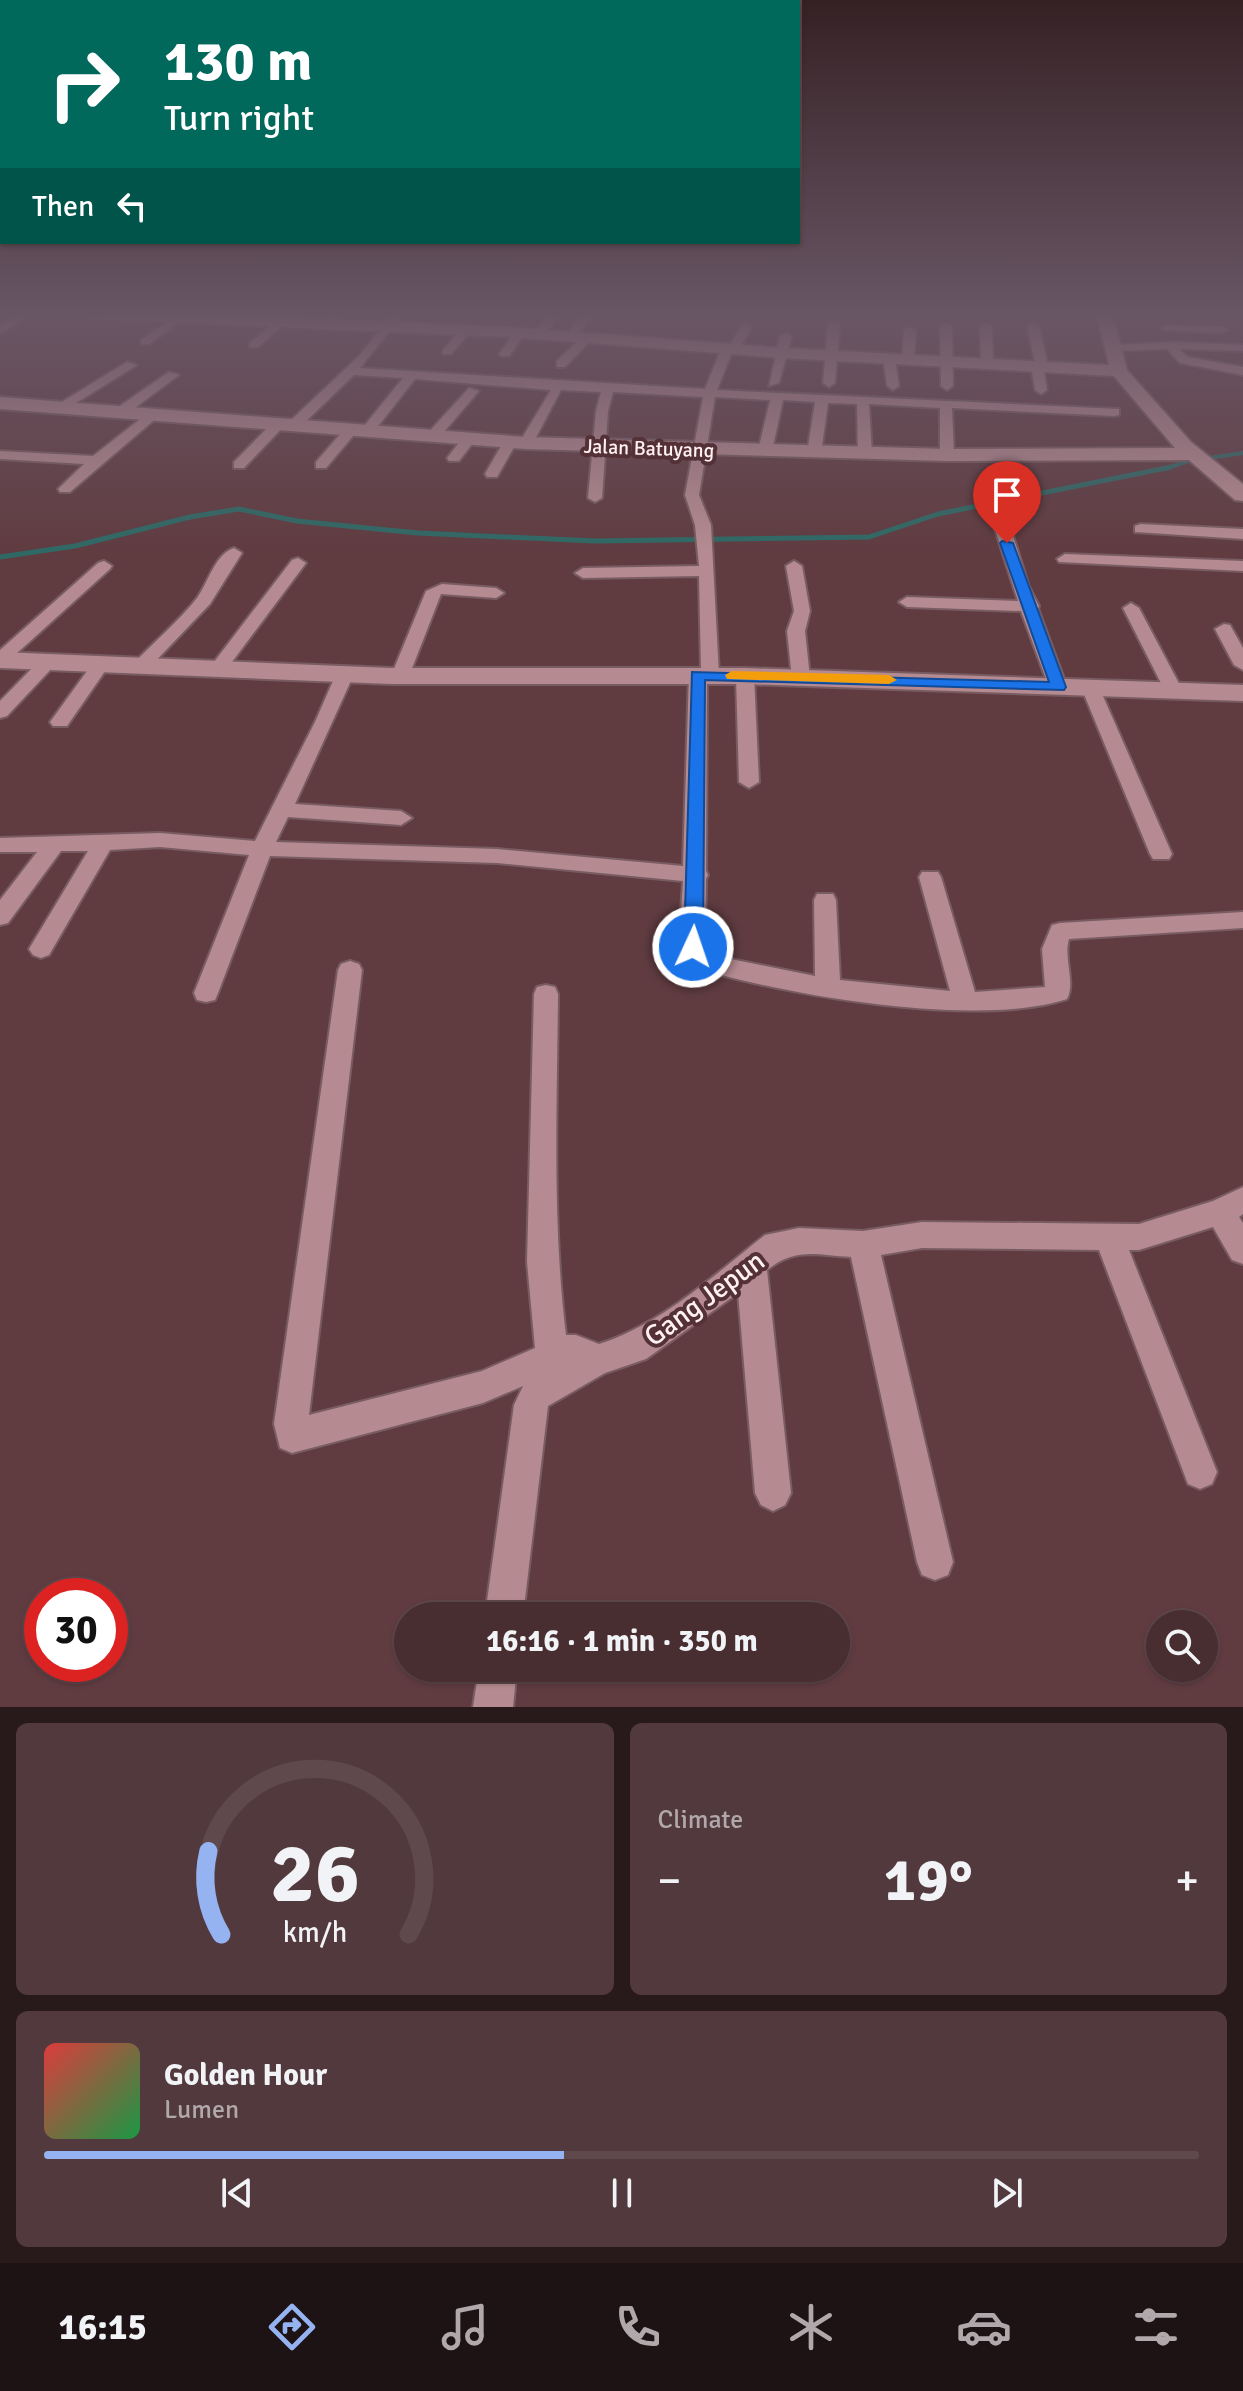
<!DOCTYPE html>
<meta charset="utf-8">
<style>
:root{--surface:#482d31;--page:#52393d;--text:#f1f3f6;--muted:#b1a8ab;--line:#60494d;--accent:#95b2f1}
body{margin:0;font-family:Signika,sans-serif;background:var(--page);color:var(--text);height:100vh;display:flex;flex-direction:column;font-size:30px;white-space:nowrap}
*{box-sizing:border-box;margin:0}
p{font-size:26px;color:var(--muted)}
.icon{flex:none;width:44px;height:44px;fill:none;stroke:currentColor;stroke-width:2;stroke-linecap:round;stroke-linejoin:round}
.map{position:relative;height:1707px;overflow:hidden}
.drawer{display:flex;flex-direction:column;gap:16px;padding:16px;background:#28191b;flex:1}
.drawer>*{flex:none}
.hud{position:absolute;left:0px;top:0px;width:800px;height:244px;box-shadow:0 2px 6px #0004,0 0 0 2px var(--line);background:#00695c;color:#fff;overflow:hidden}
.buttons{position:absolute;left:1146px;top:1610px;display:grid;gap:16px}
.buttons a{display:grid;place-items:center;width:72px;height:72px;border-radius:50%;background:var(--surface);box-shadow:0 2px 6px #0004,0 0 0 2px var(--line);font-size:40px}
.speed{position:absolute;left:24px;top:1578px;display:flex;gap:16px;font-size:40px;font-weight:700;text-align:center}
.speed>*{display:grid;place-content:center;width:104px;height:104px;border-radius:50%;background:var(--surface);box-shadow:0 2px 6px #0004,0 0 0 2px var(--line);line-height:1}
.speed .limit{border:12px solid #d22;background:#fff;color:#111}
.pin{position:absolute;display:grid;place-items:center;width:68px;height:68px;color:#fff;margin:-82px -34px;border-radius:50% 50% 50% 0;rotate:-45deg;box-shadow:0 0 8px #0007}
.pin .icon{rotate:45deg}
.me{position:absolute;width:88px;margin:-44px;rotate:3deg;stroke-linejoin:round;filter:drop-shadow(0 0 6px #0008)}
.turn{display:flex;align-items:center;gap:28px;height:168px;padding:0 32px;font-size:36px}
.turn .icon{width:104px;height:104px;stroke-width:2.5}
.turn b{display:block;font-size:56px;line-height:68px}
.then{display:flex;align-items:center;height:76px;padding:0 32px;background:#0003;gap:16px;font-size:30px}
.big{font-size:60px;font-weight:700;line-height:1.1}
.drawer .card{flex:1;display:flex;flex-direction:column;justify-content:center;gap:12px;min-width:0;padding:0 28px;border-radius:12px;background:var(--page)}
.drawer .dial{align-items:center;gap:0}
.dial svg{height:208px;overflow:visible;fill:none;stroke:var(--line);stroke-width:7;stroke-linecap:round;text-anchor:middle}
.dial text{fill:var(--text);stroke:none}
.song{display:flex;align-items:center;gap:24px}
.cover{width:96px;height:96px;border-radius:12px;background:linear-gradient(135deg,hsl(0 70% 55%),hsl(140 70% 35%))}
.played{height:8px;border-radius:4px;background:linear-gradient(90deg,var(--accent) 45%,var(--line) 45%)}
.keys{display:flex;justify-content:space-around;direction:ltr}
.heat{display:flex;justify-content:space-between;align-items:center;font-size:44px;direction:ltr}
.drawer .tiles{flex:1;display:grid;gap:16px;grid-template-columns:1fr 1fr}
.card:last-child{grid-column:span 2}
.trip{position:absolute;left:394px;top:1602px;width:456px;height:80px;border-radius:40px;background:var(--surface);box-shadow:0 2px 6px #0004,0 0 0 2px var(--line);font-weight:700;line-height:80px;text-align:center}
.dock{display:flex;height:128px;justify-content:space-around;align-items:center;background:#1d1214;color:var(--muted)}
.dock .icon{width:56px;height:56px}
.dock .active{color:var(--accent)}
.dock b{font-size:36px;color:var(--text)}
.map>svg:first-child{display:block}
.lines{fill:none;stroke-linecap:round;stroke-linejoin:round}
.stream-far1{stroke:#2f6965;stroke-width:4}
.stream{stroke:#2f6965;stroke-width:5}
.street-casing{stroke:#785c61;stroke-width:4}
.secondary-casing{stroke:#785c61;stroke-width:4}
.street{fill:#b58b91;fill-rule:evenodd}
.secondary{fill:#b58b91;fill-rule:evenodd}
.route{fill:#1a73e8;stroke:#114b97;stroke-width:2}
.slow{fill:#f59e0b}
.labels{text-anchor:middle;stroke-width:8;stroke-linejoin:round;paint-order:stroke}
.far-street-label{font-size:20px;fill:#fff1f2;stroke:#543137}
.near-street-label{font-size:28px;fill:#fff1f2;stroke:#543137}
</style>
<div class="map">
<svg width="1243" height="1707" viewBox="0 0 1243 1707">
<rect width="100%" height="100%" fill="#603c41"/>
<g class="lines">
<path class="stream-far1" d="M1165 469 1188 461 1243 453"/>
<path class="stream" d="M0 557 75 546 190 517 239 509 297 521 418 533 596 541 869 537 938 514 1171 467"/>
<g class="street-casing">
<g id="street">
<path d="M23 312H37L0 333V325Z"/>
<path d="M286 312H298L258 347H250V343Z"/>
<path d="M332 312H343L330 328H322L320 326Z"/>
<path d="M394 312H405L360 368 705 389 721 349 730 346 742 325 746 324 752 327 738 351 732 352 717 390 1119 409V415L1114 416 952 408 954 455 947 459 940 455V408L869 404 872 454 865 458 858 454 857 404 828 403 821 453 814 457 807 453 815 402 783 400 772 451 765 455 758 451 770 400 715 397 699 495 711 525 719 675 716 679 707 680 706 871 708 875 706 879 705 946 716 956 815 976 814 900 817 894H833L836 900 840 980 950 991 919 877 922 872H938L941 877 975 992 1045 987 1042 949 1052 925 1060 923 1243 912V928L1069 939C1063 958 1076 982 1067 999 979 1028 790 996 700 969 672 951 682 911 683 881L497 863 270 856 218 993 215 1000 206 1002 197 1000 194 993 249 855 160 847 110 850 49 955 41 958 33 955 29 949 88 851H61L8 923 0 925V900L37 852H0V838L160 833 255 841 315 722 336 674 345 669 354 674 295 804 401 811 412 818 401 825 288 817 276 842 497 849 683 866 689 675 692 671 701 670 699 576 583 578 575 573 583 568 699 566 695 525 685 495 703 397 613 392 608 411 602 498 595 502 588 498 596 411 601 392 561 390 533 443 526 447 519 443 551 390 415 379 372 434 367 435 360 431 403 378 354 375 300 427H290V421L360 355Z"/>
<path d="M551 312H562L543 336H535L533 334Z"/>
<path d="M584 312H595L575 338H567L565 336Z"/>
<path d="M175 317 184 319 149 344H141V340Z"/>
<path d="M834 320 840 323 835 383 829 387 823 383 828 323Z"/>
<path d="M1033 322 1039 325 1048 367 1044 370 1047 390 1041 394 1035 390 1031 366 1035 363 1027 325Z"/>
<path d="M946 323 952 326 953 386 947 390 941 386 940 326Z"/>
<path d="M986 323 992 326 993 363 987 367 981 363 980 326Z"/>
<path d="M1167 325 1222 327 1228 330 1222 333 1163 330 1161 328Z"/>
<path d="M463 327 473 329 451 354H443V350Z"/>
<path d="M910 327 916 330 914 359 908 363 902 359 904 330Z"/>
<path d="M516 330 526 332 509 356H501L499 354Z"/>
<path d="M786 333 792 336 779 383 769 386 780 336Z"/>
<path d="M584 335 594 337 565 367H557V361Z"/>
<path d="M1175 342 1243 345V351L1179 349 1188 357 1243 367V375L1180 363 1167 349 1114 351 1108 348 1114 345Z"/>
<path d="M889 354 895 358 899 386 893 390 887 386 883 358Z"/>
<path d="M127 362 137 365 63 411 52 408Z"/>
<path d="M169 372 179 375 124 416H114V410Z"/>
<path d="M469 388 479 391 437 440H427V434Z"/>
<path d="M149 412 160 415 70 492H60L58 489 84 464 0 459V451L93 456Z"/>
<path d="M274 421 286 424 244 468H234V462Z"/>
<path d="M347 426 359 429 326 468H316V462Z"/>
<path d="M464 436 476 439 459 461H449L447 458Z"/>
<path d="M505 439 517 442 497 477H487L485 474Z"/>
<path d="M1002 521 1010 526 1029 587 1039 606 1038 609 1067 687 1065 691H1051L1049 687 1021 611 907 607 899 602 907 597 1018 601 994 526Z"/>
<path d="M1140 524 1243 529V539L1135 532V526Z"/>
<path d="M234 548 242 553 210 604 147 670H135L132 666 135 662C155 641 179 621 197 598 208 583 215 554 234 548Z"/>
<path d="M1065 554 1243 561V571L1059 562 1057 559Z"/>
<path d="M298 558 306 563 223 674H211L208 670 211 666 292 560Z"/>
<path d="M104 561 112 566 110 569 6 663 0 664V650L98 563Z"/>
<path d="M794 561 802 566 810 611 805 631 810 678 801 684 792 678 787 631 794 611 786 566Z"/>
<path d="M442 584 496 588 504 593 496 598 441 594 409 676 406 680H394L391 676 426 591Z"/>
<path d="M1131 603 1139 608 1183 691 1181 695H1167L1165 691 1123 608Z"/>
<path d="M1224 624 1230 625 1243 648V670L1234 665 1215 629Z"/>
<path d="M47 658 56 663 53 667 7 716 0 718V701L41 659Z"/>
<path d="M101 659 110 664 67 726H53L50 722 53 718 95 660Z"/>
<path d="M745 670 754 676 759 782 749 788 739 782 736 676Z"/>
<path d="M1090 681 1099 687 1172 854 1169 859H1153L1150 854 1081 687Z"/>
<path d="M350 961 359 964 362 970 309 1415 482 1371 535 1348 527 1262 534 994 537 987 546 985 555 987 558 994C557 1108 552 1222 566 1335H576L599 1344C662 1324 714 1275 765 1235L799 1228 863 1231 922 1222 1139 1224 1213 1201 1243 1187V1214L1239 1217 1243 1223V1264L1232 1260 1213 1227 1139 1250H1129L1217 1472 1212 1484 1200 1489 1188 1484 1099 1250 922 1248 881 1255 953 1562 948 1575 935 1580 922 1575 917 1562 851 1257C816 1255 796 1247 767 1270L791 1493 785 1505 773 1511 761 1505 755 1493 738 1293 646 1359 605 1373 548 1406 523 1616H485L514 1405 523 1386 483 1403 292 1453 280 1448 274 1424 338 970 341 964Z"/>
<path d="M479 1668H517L513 1707H473Z"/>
</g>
</g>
<g class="secondary-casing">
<g id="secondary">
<path d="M47 312H172L510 327 783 348 1109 365 1096 312H1112L1127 370 1191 442 1243 484V501L1235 500 1189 460 947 461 526 449 0 409V397L526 437 947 449 1175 448 1114 376 783 358 510 337 55 317Z"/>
<path d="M0 652 391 668H745L1243 685V701L745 684H391L0 668Z"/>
</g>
</g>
<use href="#street" class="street"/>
<use href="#secondary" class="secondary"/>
</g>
<linearGradient id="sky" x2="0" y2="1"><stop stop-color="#352124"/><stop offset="0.57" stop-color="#695665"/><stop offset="1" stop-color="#695665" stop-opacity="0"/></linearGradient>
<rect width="1243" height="551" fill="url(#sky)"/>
<path class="route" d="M1002 541 1013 543 1066 687 1064 690 705 680 703 947 700 952H686L684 947 692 672 1049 682 1000 543Z"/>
<path class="slow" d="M732 671 889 675 897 680 889 684 727 679 725 675Z"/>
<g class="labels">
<g class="far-street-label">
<text transform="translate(649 448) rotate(2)" y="7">Jalan Batuyang</text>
</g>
<g class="near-street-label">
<text transform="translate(704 1298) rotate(-36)" y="10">Gang Jepun</text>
</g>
</g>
</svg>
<div class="buttons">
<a><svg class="icon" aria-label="search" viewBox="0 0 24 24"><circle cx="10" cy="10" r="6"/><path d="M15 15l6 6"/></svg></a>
</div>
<div class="speed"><div class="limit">30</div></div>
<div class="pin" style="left:1007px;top:543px;background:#d93025"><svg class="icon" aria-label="arrive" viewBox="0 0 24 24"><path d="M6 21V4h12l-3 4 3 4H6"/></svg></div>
<svg class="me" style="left:693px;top:947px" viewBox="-20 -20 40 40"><circle r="17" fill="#1a73e8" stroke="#fff" stroke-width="3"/><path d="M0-11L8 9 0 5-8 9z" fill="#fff"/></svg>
<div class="trip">16:16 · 1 min · 350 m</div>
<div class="hud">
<div class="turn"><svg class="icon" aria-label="right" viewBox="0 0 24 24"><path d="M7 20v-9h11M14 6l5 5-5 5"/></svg><div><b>130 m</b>Turn right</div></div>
<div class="then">Then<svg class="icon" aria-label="left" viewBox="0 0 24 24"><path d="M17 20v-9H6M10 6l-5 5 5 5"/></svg></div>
</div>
</div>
<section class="drawer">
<div class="tiles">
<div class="card dial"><svg viewBox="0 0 100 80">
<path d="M14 69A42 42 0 1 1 86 69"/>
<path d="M14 69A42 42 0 0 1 9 37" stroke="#95b2f1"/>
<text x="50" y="56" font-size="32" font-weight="700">26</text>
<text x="50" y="72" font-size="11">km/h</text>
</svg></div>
<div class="card"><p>Climate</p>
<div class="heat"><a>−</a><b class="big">19°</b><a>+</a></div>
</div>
<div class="card">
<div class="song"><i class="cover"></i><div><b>Golden Hour</b><p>Lumen</p></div></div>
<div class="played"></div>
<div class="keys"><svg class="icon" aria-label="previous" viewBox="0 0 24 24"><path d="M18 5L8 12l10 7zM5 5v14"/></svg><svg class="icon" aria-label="pause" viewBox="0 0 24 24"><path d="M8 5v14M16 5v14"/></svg><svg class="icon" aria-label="next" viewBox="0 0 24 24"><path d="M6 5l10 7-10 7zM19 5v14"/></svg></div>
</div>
</div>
</section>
<nav class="dock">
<b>16:15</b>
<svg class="icon active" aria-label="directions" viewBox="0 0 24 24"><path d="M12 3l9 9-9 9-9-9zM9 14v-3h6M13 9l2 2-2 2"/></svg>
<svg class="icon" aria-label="music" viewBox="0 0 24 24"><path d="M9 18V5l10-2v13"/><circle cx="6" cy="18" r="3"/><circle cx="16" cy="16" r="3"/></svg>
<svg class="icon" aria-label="phone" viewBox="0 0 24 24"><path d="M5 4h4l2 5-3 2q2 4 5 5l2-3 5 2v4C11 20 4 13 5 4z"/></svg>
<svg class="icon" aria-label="climate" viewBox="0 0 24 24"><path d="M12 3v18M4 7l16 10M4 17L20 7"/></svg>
<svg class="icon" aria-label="car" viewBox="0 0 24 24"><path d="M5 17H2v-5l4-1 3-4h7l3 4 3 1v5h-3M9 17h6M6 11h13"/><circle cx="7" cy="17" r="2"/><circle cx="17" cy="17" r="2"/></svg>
<svg class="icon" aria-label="filters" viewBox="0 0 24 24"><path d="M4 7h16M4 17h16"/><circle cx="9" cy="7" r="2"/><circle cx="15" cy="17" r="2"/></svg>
</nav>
